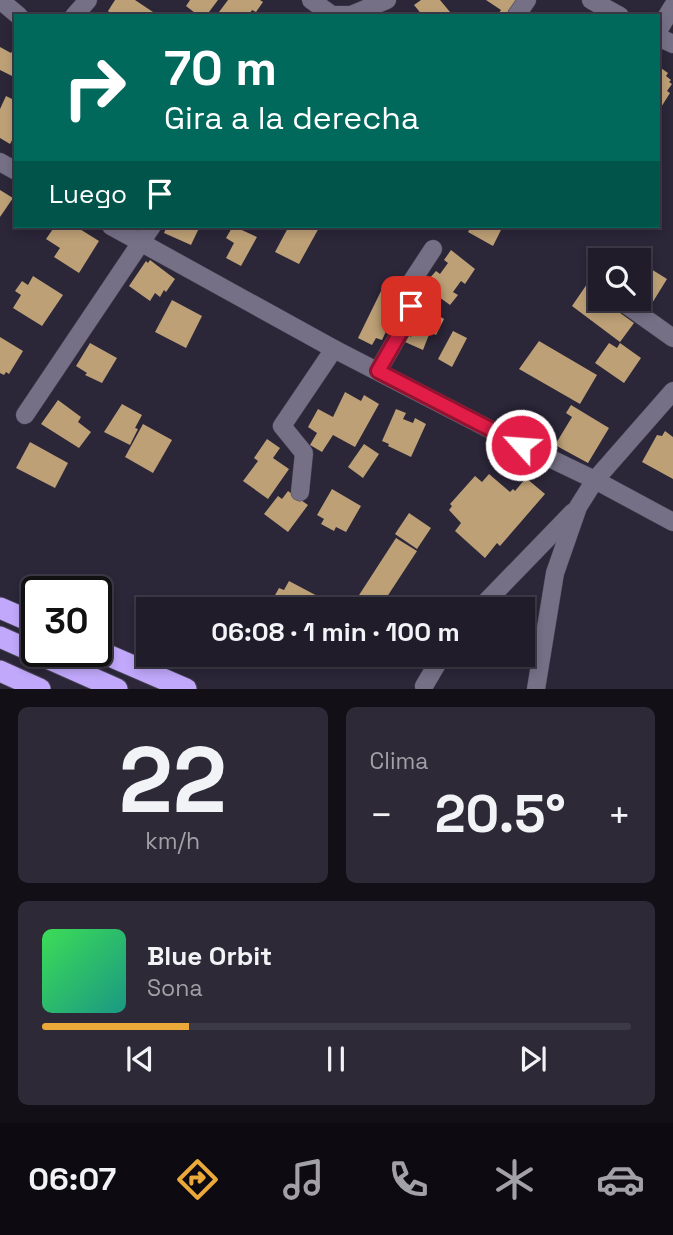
<!DOCTYPE html>
<html lang="es">
<meta charset="utf-8">
<style>
:root{--surface:#201c2a;--page:#2d2936;--text:#f1f3f6;--muted:#a2a1a8;--line:#3d3a47;--accent:#eba939}
body{margin:0;font-family:"Space Grotesk",sans-serif;background:var(--page);color:var(--text);height:100vh;display:flex;flex-direction:column;font-size:26px;white-space:nowrap}
*{box-sizing:border-box;margin:0}
p{font-size:23px;color:var(--muted)}
.icon{flex:none;width:38px;height:38px;fill:none;stroke:currentColor;stroke-width:2;stroke-linecap:round;stroke-linejoin:round}
.map{position:relative;height:689px;overflow:hidden}
.sheet{display:flex;flex-direction:column;gap:18px;padding:18px;background:#120f17;flex:1}
.sheet>*{flex:none}
.top-card{position:absolute;left:14px;top:14px;width:646px;height:214px;border-radius:0px;box-shadow:0 4px 10px #0003,0 0 0 2px var(--line);background:#00695c;color:#fff;overflow:hidden}
.fabs{position:absolute;left:588px;top:248px;display:grid;gap:14px}
.fabs a{display:grid;place-items:center;width:63px;height:63px;border-radius:0px;background:var(--surface);box-shadow:0 4px 10px #0003,0 0 0 2px var(--line);font-size:35px}
.speed{position:absolute;left:21px;top:576px;display:flex;gap:14px;font-size:35px;font-weight:700;text-align:center}
.speed>*{display:grid;place-content:center;width:91px;height:91px;border-radius:50%;background:var(--surface);box-shadow:0 4px 10px #0003,0 0 0 2px var(--line);line-height:1}
.speed .limit{border:4px solid #111;border-radius:10px;background:#fff;color:#111}
.pin{position:absolute;display:grid;place-items:center;width:60px;height:60px;color:#fff;margin:-30px;border-radius:14px;box-shadow:0 4px 10px #0006}
.me{position:absolute;width:77px;margin:-38px;rotate:296deg;stroke-linejoin:round;filter:drop-shadow(0 0 5px #0008)}
.turn{display:flex;align-items:center;gap:24px;height:147px;padding:0 35px;font-size:32px}
.turn .icon{width:91px;height:91px;stroke-width:2.5}
.turn b{display:block;font-size:49px;line-height:60px}
.then{display:flex;align-items:center;height:66px;padding:0 35px;background:#0003;gap:14px;font-size:26px}
.big{font-size:52px;font-weight:600;line-height:1.1}
.sheet .card{flex:1;display:flex;flex-direction:column;justify-content:center;gap:10px;min-width:0;padding:0 24px;border-radius:10px;background:var(--page)}
.sheet .dial{align-items:center;gap:0}
.dial b{font-size:91px;line-height:1}
.song{display:flex;align-items:center;gap:21px}
.cover{width:84px;height:84px;border-radius:10px;background:linear-gradient(135deg,hsl(130 70% 55%),hsl(170 70% 35%))}
.played{height:7px;border-radius:4px;background:linear-gradient(90deg,var(--accent) 25%,var(--line) 25%)}
.keys{display:flex;justify-content:space-around;direction:ltr}
.heat{display:flex;justify-content:space-between;align-items:center;font-size:38px;direction:ltr}
.sheet .tiles{flex:1;display:grid;gap:18px;grid-template-columns:1fr 1fr}
.card:last-child{grid-column:span 2}
.trip{position:absolute;left:136px;top:597px;width:399px;height:70px;border-radius:0px;background:var(--surface);box-shadow:0 4px 10px #0003,0 0 0 2px var(--line);font-weight:600;line-height:70px;text-align:center}
.menu{display:flex;height:112px;justify-content:space-around;align-items:center;background:#0d0b11;color:var(--muted)}
.menu .icon{width:49px;height:49px}
.menu .current{color:var(--accent)}
.menu b{font-size:32px;color:var(--text)}
.map>svg:first-child{display:block}
.building{fill:#bda076}
.lines{fill:none;stroke-linecap:round;stroke-linejoin:round}
.minor-casing{stroke:#484353;stroke-width:19}
.highway-casing{stroke:#484353;stroke-width:23}
.minor{stroke:#767087;stroke-width:18}
.highway{stroke:#c1a8fb;stroke-width:21}
.route-casing{stroke:#92132f;stroke-width:18}
.route{stroke:#e11d48;stroke-width:12}
</style>
<div class="map">
<svg width="673" height="689" viewBox="0 0 673 689">
<rect width="100%" height="100%" fill="#2b2638"/>
<g class="building">
<path d="M115 0H135L159 16H113L108 11Z"/>
<path d="M190 0H218L206 16H199L186 6Z"/>
<path d="M228 0H260L263 2 256 12 252 10 248 16 241 12 239 16H216Z"/>
<path d="M421 0H440L450 12 445 16H423L414 5Z"/>
<path d="M486 0H519L509 16H497L501 10Z"/>
<path d="M16 45V78L0 70V47L11 53Z"/>
<path d="M658 66 668 73 666 76 671 80 669 82 672 84 667 91 670 93 658 112Z"/>
<path d="M6 96 16 101V133L10 144 0 138V109Z"/>
<path d="M0 190 13 198 0 217Z"/>
<path d="M55 226H75L99 241 79 273 54 257 60 248 46 239Z"/>
<path d="M167 226H200L191 245 164 233Z"/>
<path d="M233 226 257 237 241 266 226 258 234 243 226 238Z"/>
<path d="M289 226H320L299 264 275 252Z"/>
<path d="M471 226H503L493 246 468 232Z"/>
<path d="M451 250 475 269 465 284 461 281 453 292 458 295 450 305 428 289 433 282 429 279 436 271 440 274 448 263 444 260Z"/>
<path d="M150 260 175 279 166 292 164 290 160 297 155 293 150 301 129 286 146 261 148 263Z"/>
<path d="M598 268 600 270V299H605L602 304 613 313 616 310 634 323 620 342 572 306Z"/>
<path d="M651 269 667 279 646 313 626 299H639V273L645 278Z"/>
<path d="M33 276 63 295 42 326 13 308 21 295 15 291 22 281 28 285Z"/>
<path d="M383 287 393 292 390 297 400 302 382 340 376 338 372 345 358 338Z"/>
<path d="M172 300 202 316 186 348 155 332Z"/>
<path d="M427 305 441 312 439 316 444 319 436 335 430 332 423 350 405 342 408 335 411 337Z"/>
<path d="M453 331 467 338 452 367 438 359Z"/>
<path d="M0 337 23 351 9 374 6 372 4 375 0 373Z"/>
<path d="M539 341 597 375 580 404 519 369Z"/>
<path d="M90 343 117 358 102 383 85 375 87 373 76 366Z"/>
<path d="M609 343 617 348 620 343 641 358 624 383 595 363Z"/>
<path d="M345 392 361 401 364 395 379 404 355 447 333 435 322 452 310 445 317 433 308 427 318 409 333 417Z"/>
<path d="M58 400 81 417 78 422 91 432 79 448 41 424Z"/>
<path d="M122 404 142 415 135 428 138 429 130 445 104 432Z"/>
<path d="M571 405 609 428 588 463 555 445 572 417 566 413Z"/>
<path d="M396 409 406 413 403 419 413 423 415 418 426 424 411 457 388 446 389 444 382 441Z"/>
<path d="M143 424 172 440 153 473 125 457Z"/>
<path d="M665 431 673 437V479L642 462 657 435 662 436Z"/>
<path d="M267 439 280 448 273 458 289 469 268 499 243 481 258 461 254 458Z"/>
<path d="M30 442 68 463 55 488 16 468Z"/>
<path d="M364 444 379 454 363 478 348 467Z"/>
<path d="M489 474 510 492 513 489 515 491 526 478 545 494 500 546 497 543 485 558 455 531 461 523 449 510 452 506 450 504 475 476 482 482Z"/>
<path d="M332 489 361 506 346 532 336 527 334 531 321 524 324 519 317 515Z"/>
<path d="M288 491 308 505 288 532 264 514 278 496 282 499Z"/>
<path d="M409 513 431 528 417 549 395 534Z"/>
<path d="M396 538 417 551 379 609H350Z"/>
<path d="M289 581 342 609H290L276 602 278 599 274 597 279 588 284 590Z"/>
</g>
<g class="lines">
<g class="minor-casing">
<g id="minor">
<path d="M0 0 19 16"/>
<path d="M311 0 332 15H351L387 0"/>
<path d="M591 0 620 16"/>
<path d="M74 16 88 0"/>
<path d="M516 16 527 0"/>
<path d="M658 31 673 6"/>
<path d="M658 37 673 44"/>
<path d="M0 162 16 171"/>
<path d="M111 226 334 349 497 433 595 480 673 522"/>
<path d="M628 306 673 338"/>
<path d="M378 371 409 317 411 306 408 295 412 281 433 249"/>
<path d="M25 415 152 226"/>
<path d="M300 492 304 453 282 426 334 349"/>
<path d="M479 609 573 512"/>
<path d="M424 686 443 654"/>
<path d="M536 689 555 573 578 507 595 480 673 391"/>
</g>
</g>
<g class="highway-casing">
<g id="highway">
<path d="M0 608 37 624"/>
<path d="M0 637 117 689"/>
<path d="M96 650 186 689"/>
<path d="M0 671 40 689"/>
</g>
</g>
<use href="#minor" class="minor"/>
<use href="#highway" class="highway"/>
</g>
<g class="lines">
<g class="route-casing">
<path id="route" d="M411 306 409 317 378 371 521 445"/>
</g>
<use href="#route" class="route"/>
</g>
</svg>
<div class="fabs">
<a><svg class="icon" aria-label="search" viewBox="0 0 24 24"><circle cx="10" cy="10" r="6"/><path d="M15 15l6 6"/></svg></a>
</div>
<div class="speed"><div class="limit">30</div></div>
<div class="pin" style="left:411px;top:306px;background:#d93025"><svg class="icon" aria-label="arrive" viewBox="0 0 24 24"><path d="M6 21V4h12l-3 4 3 4H6"/></svg></div>
<svg class="me" style="left:521px;top:445px" viewBox="-20 -20 40 40"><circle r="17" fill="#e11d48" stroke="#fff" stroke-width="3"/><path d="M0-11L8 9 0 5-8 9z" fill="#fff"/></svg>
<div class="trip">06:08 · 1 min · 100 m</div>
<div class="top-card">
<div class="turn"><svg class="icon" aria-label="right" viewBox="0 0 24 24"><path d="M7 20v-9h11M14 6l5 5-5 5"/></svg><div><b>70 m</b>Gira a la derecha</div></div>
<div class="then">Luego<svg class="icon" aria-label="arrive" viewBox="0 0 24 24"><path d="M6 21V4h12l-3 4 3 4H6"/></svg></div>
</div>
</div>
<section class="sheet">
<div class="tiles">
<div class="card dial"><b>22</b><p>km/h</p></div>
<div class="card"><p>Clima</p>
<div class="heat"><a>−</a><b class="big">20.5°</b><a>+</a></div>
</div>
<div class="card">
<div class="song"><i class="cover"></i><div><b>Blue Orbit</b><p>Sona</p></div></div>
<div class="played"></div>
<div class="keys"><svg class="icon" aria-label="previous" viewBox="0 0 24 24"><path d="M18 5L8 12l10 7zM5 5v14"/></svg><svg class="icon" aria-label="pause" viewBox="0 0 24 24"><path d="M8 5v14M16 5v14"/></svg><svg class="icon" aria-label="next" viewBox="0 0 24 24"><path d="M6 5l10 7-10 7zM19 5v14"/></svg></div>
</div>
</div>
</section>
<nav class="menu">
<b>06:07</b>
<svg class="icon current" aria-label="directions" viewBox="0 0 24 24"><path d="M12 3l9 9-9 9-9-9zM9 14v-3h6M13 9l2 2-2 2"/></svg>
<svg class="icon" aria-label="music" viewBox="0 0 24 24"><path d="M9 18V5l10-2v13"/><circle cx="6" cy="18" r="3"/><circle cx="16" cy="16" r="3"/></svg>
<svg class="icon" aria-label="phone" viewBox="0 0 24 24"><path d="M5 4h4l2 5-3 2q2 4 5 5l2-3 5 2v4C11 20 4 13 5 4z"/></svg>
<svg class="icon" aria-label="climate" viewBox="0 0 24 24"><path d="M12 3v18M4 7l16 10M4 17L20 7"/></svg>
<svg class="icon" aria-label="car" viewBox="0 0 24 24"><path d="M5 17H2v-5l4-1 3-4h7l3 4 3 1v5h-3M9 17h6M6 11h13"/><circle cx="7" cy="17" r="2"/><circle cx="17" cy="17" r="2"/></svg>
</nav>
